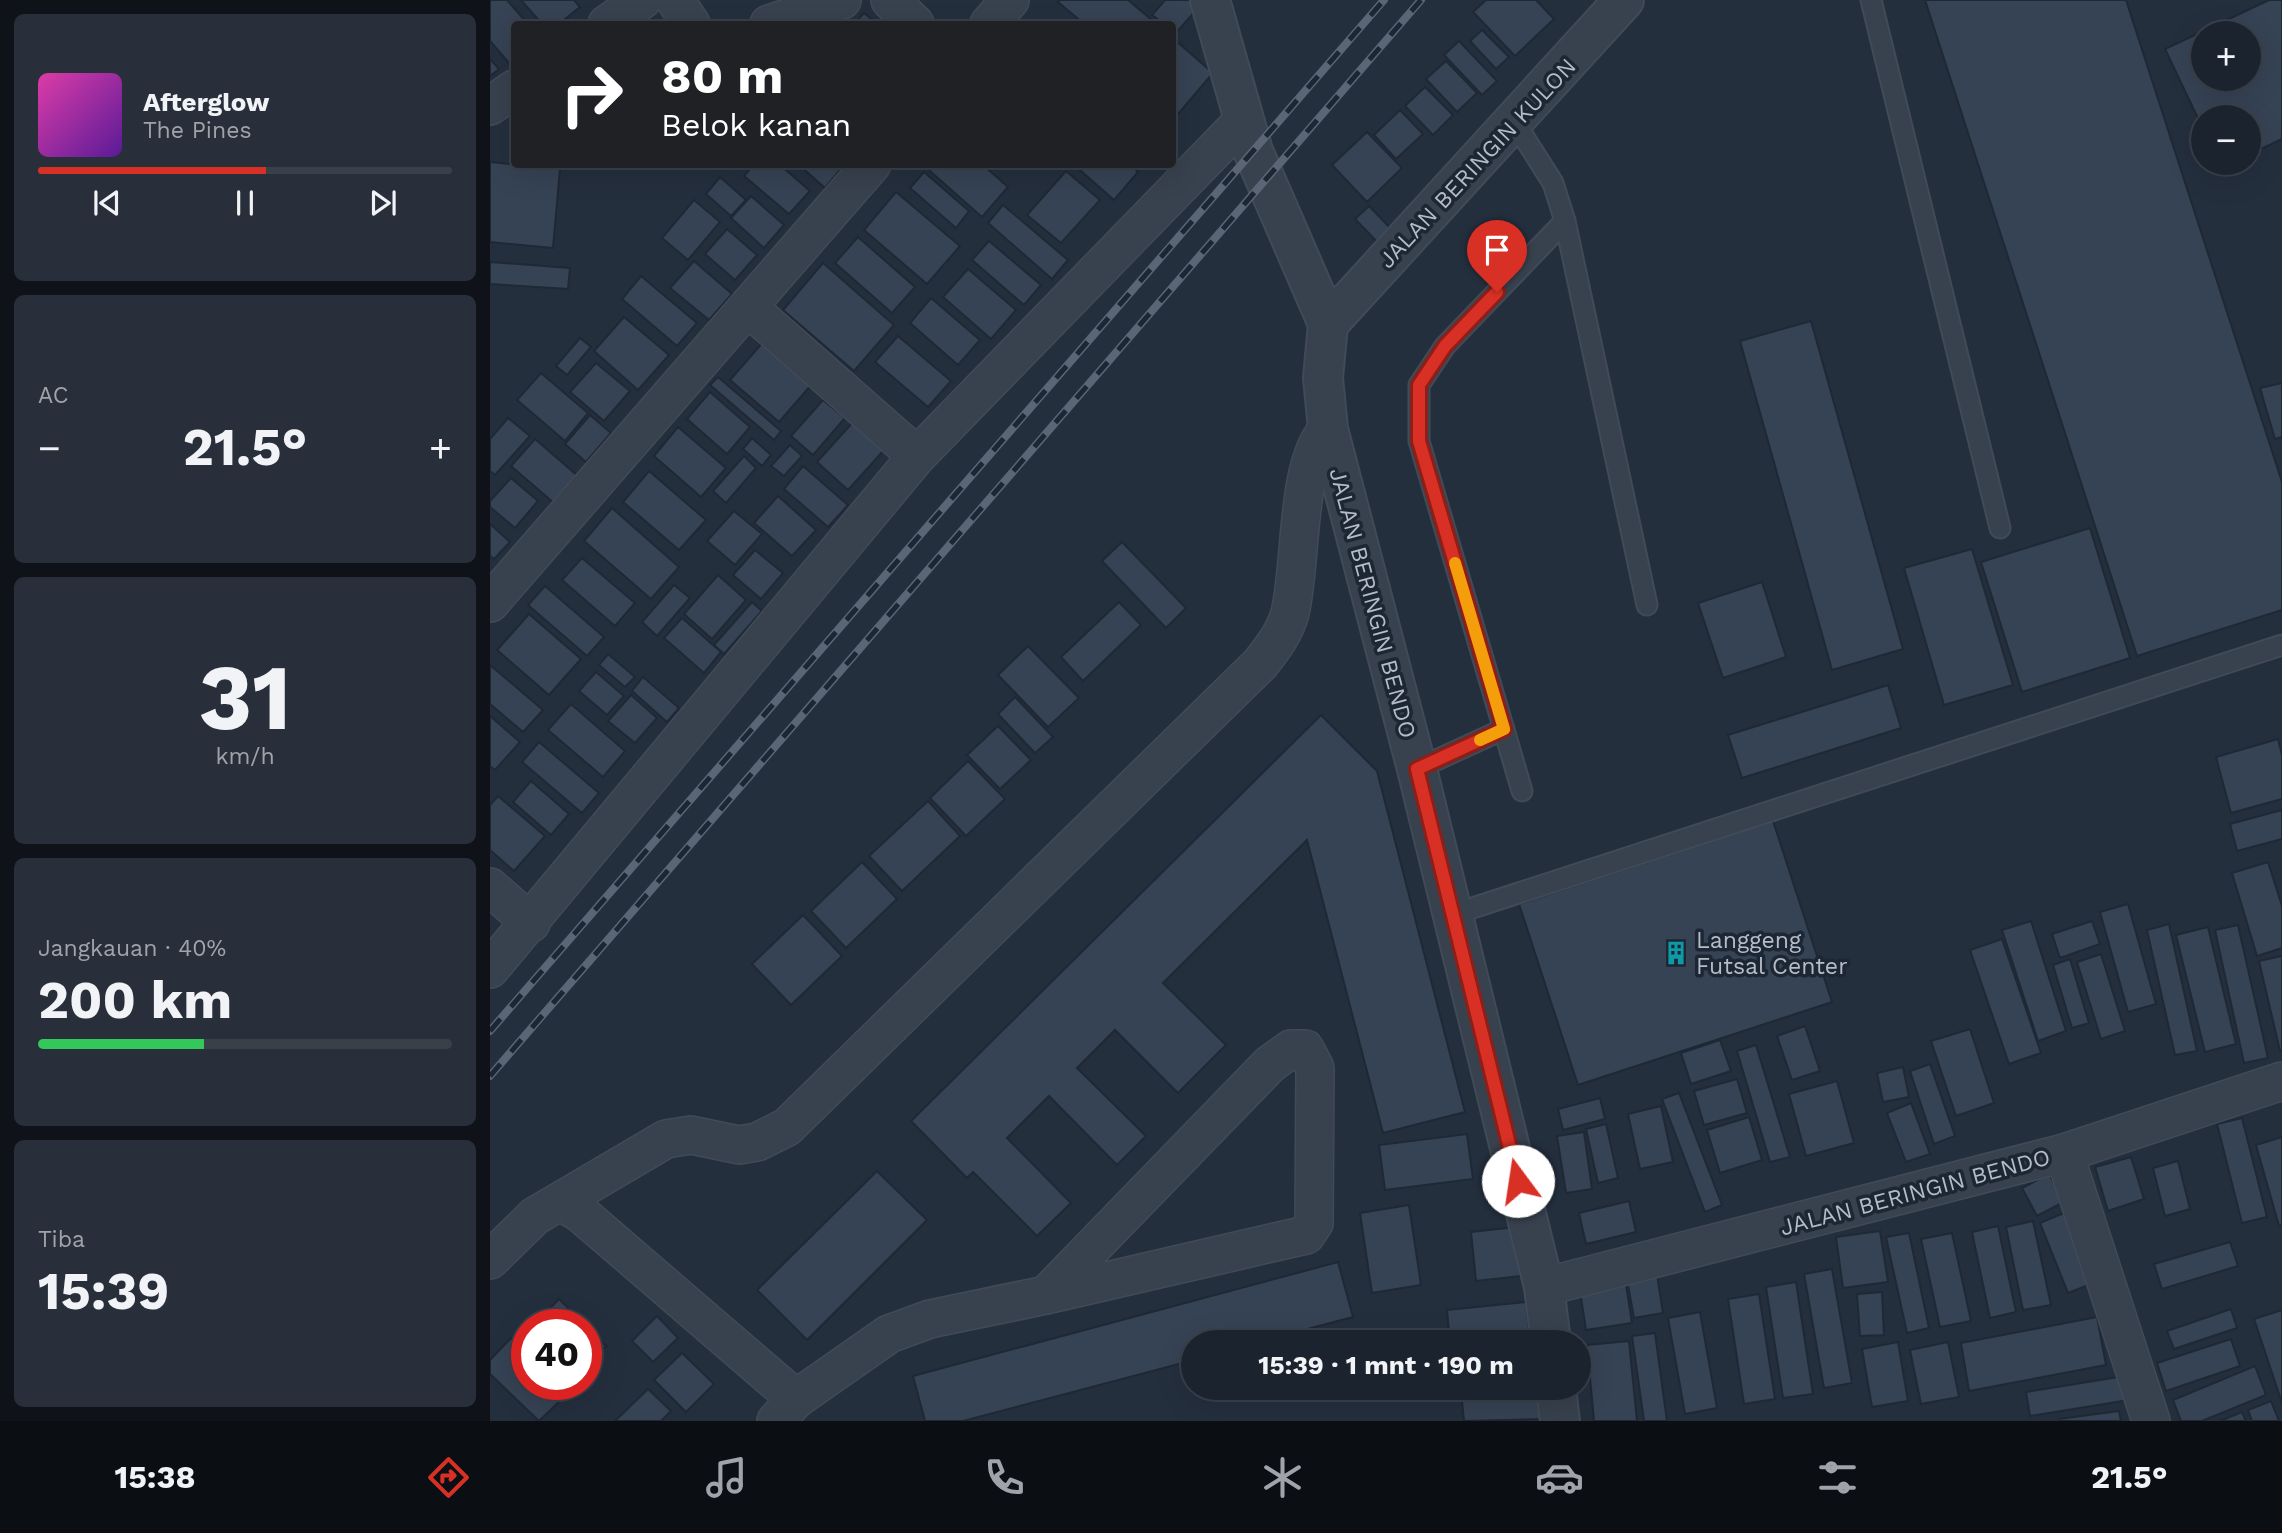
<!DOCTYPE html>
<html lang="id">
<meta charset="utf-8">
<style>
:root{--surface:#1b232e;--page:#282f3a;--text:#f1f3f6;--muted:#a0a4aa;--line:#39404a;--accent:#d93025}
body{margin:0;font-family:"Work Sans",sans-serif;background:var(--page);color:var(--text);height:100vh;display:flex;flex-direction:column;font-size:26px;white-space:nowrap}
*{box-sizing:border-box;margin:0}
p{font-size:23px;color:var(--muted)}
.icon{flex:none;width:38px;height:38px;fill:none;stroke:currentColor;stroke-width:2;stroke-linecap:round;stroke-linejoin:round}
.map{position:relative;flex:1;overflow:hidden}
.side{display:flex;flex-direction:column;gap:14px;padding:14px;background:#0f1319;width:490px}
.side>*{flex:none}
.banner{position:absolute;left:21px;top:21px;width:665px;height:147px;border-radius:7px;box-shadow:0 7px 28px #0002,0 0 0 2px var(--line);background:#202124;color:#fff;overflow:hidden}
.tools{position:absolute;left:1701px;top:21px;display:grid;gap:14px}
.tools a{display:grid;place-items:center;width:70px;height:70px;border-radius:50%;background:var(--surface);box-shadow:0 7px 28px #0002,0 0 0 2px var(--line);font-size:35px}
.speed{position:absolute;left:21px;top:1309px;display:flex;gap:14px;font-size:35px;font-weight:700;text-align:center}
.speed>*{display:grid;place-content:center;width:91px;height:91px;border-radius:50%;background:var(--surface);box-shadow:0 7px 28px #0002,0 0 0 2px var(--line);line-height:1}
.speed .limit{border:10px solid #d22;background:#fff;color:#111}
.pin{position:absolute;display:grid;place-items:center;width:60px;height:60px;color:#fff;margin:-72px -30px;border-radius:50% 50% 50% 0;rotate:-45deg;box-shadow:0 0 7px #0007}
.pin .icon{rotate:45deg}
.me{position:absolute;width:77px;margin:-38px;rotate:346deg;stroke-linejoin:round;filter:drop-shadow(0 0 5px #0008)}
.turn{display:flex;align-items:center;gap:24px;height:147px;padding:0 35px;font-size:32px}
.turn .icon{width:91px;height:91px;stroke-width:2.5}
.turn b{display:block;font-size:49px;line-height:60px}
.big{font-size:52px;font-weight:700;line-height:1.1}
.side .widget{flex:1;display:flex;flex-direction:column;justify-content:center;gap:10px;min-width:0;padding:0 24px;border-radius:10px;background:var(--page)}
.side .dial{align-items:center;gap:0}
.dial b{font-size:91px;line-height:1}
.song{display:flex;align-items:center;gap:21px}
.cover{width:84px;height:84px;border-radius:10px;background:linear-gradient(135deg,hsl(320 70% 55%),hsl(270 70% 35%))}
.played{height:7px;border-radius:4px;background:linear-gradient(90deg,var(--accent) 55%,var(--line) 55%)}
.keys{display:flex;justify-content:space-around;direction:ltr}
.heat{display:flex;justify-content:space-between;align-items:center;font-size:38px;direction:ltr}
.charge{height:10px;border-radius:5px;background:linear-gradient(90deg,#34c759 40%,var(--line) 0)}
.trip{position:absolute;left:691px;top:1330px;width:410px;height:70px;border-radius:35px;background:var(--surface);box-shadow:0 7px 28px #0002,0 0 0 2px var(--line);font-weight:700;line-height:70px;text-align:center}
.tabs{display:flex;height:112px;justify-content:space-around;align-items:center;background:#0b0e12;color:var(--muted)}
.tabs .icon{width:49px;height:49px}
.tabs .current{color:var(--accent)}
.tabs b{font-size:32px;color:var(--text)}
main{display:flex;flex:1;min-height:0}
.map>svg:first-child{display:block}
.building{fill:#364354;stroke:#1f2835;stroke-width:2;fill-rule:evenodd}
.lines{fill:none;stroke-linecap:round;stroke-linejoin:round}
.service-casing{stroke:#414a57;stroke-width:23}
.minor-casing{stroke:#414a57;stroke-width:40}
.tertiary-casing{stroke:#414a57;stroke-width:42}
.service{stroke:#38414e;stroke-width:19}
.minor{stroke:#38414e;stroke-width:37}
.tertiary{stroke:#38414e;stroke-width:38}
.rail-casing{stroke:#5a6575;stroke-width:8}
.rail{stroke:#1d2633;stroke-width:5;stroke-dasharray:16;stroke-linecap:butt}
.route-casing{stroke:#8d1f18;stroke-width:18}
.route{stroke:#d93025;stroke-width:12}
.slow{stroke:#f59e0b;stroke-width:12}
.labels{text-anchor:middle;stroke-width:7;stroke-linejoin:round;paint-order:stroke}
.street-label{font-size:23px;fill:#b4bcc9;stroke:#1d2633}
.poi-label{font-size:23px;fill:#b4bcc9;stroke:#1d2633;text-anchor:start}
</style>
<main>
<section class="side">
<div class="widget">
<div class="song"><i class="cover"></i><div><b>Afterglow</b><p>The Pines</p></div></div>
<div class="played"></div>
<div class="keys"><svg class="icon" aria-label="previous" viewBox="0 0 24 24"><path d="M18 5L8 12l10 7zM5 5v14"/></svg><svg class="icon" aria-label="pause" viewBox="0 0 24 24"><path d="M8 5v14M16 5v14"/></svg><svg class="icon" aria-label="next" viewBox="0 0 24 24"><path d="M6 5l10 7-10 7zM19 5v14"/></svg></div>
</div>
<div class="widget"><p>AC</p>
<div class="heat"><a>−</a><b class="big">21.5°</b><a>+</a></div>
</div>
<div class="widget dial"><b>31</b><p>km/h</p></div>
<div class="widget"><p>Jangkauan · 40%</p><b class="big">200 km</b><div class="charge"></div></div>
<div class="widget"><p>Tiba</p><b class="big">15:39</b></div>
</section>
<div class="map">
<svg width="1792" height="1421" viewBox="0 0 1792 1421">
<rect width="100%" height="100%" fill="#242f3e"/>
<g class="building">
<path d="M0 0H17L38 24H24V59L19 63 0 41Z"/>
<path d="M31 0H84L90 7 69 24H52Z"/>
<path d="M570 0H638L663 21 660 24H594L568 2Z"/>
<path d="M675 0H701L709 7 685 34 682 24H674L662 15Z"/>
<path d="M996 0H1046L1064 19 1025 56 983 12Z"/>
<path d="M1435 0H1636L1792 482V610L1647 656Z"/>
<path d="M1779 0H1792V139L1759 155V117H1713V129L1675 49ZM1713 33H1759V79H1713Z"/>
<path d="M374 13 387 24H364Z"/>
<path d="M992 30 1019 57 1006 69 980 41Z"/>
<path d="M685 40 723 73 688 114 682 109Z"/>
<path d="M969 41 1007 81 992 95 954 55Z"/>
<path d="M0 59 9 69 0 76Z"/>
<path d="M956 61 987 93 967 112 936 79Z"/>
<path d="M935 87 963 115 943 135 915 106Z"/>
<path d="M910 110 933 134 906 159 884 135Z"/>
<path d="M877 132 912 168 877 202 842 165Z"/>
<path d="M0 162 70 169 63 248 0 242Z"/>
<path d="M264 164H289L320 191 299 214 254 176Z"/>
<path d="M308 164H355L335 188Z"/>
<path d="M432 164H492L518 187 492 217Z"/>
<path d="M583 164H640L648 172 624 200Z"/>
<path d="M576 171 610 200 571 243 537 215Z"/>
<path d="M434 172 479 211 466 228 420 188Z"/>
<path d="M230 177 256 200 241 216 216 194Z"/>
<path d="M406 192 470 246 437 284 374 230Z"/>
<path d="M261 196 294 225 274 248 241 218Z"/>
<path d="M204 200 230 222 198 260 172 238Z"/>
<path d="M513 205 578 260 562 279 498 223Z"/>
<path d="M879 206 907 235 893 248 865 219Z"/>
<path d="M237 229 267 255 245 280 215 254Z"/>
<path d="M368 237 425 287 402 313 345 263Z"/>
<path d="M499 241 551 285 534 305 482 260Z"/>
<path d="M204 261 242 294 219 320 180 288Z"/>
<path d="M0 262 80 268 78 289 0 284Z"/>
<path d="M333 263 404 325 364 371 293 310Z"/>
<path d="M478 269 526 310 501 339 453 297Z"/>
<path d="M151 276 207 323 187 346 132 299Z"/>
<path d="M441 298 490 340 468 365 420 323Z"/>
<path d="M134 317 179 355 148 390 104 351Z"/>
<path d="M1321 321 1413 649 1342 670 1250 341Z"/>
<path d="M280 334 329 376 289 422 240 380Z"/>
<path d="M408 336 461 381 438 407 385 362Z"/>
<path d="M90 338 101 347 77 375 66 366Z"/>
<path d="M106 363 140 391 114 421 80 392Z"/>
<path d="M51 373 98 413 75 441 27 400Z"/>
<path d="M228 377 291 431 284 440 220 385Z"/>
<path d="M1792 383V437L1785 439 1770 388Z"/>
<path d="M220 392 260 427 237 454 197 419Z"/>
<path d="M333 400 355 418 323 455 301 436Z"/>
<path d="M100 415 121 433 96 462 75 444Z"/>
<path d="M18 418 40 436 5 475 0 471V439Z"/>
<path d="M363 422 395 449 358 490 327 462Z"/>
<path d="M188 427 236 468 211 497 164 456Z"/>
<path d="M262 438 281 455 272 466 253 449Z"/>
<path d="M45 439 89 477 65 504 21 466Z"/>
<path d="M300 445 312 456 294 476 281 466Z"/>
<path d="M254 456 266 468 236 503 223 491Z"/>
<path d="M313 466 358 505 338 527 294 489Z"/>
<path d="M159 471 216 520 189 550 133 502Z"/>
<path d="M21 478 48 501 25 528 0 507V501Z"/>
<path d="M288 496 326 530 302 556 264 523Z"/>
<path d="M122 508 189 567 161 599 94 541Z"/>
<path d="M244 511 272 534 245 565 217 541Z"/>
<path d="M0 524 20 542 4 559 0 556Z"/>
<path d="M1600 528 1640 658 1532 692 1491 562Z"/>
<path d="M632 542 696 608 676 628 612 561Z"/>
<path d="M1482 549 1523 685 1454 705 1414 568Z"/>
<path d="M265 550 293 573 271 599 243 575Z"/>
<path d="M92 558 145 603 125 626 72 580Z"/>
<path d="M228 575 256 600 222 639 194 614Z"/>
<path d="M1272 582 1296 657 1233 678 1208 603Z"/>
<path d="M184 585 200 598 167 636 152 622Z"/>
<path d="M55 586 114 637 97 656 38 605Z"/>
<path d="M262 602 272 611 234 654 224 645Z"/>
<path d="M629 602 651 625 593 681 571 657Z"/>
<path d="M39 614 91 659 59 695 7 650Z"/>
<path d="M192 618 231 652 214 673 174 638Z"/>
<path d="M538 646 589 698 558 727 508 675Z"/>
<path d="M118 654 145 677 135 687 109 665Z"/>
<path d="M0 665 53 710 33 732 0 704Z"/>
<path d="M106 672 134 696 117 715 89 691Z"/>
<path d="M153 677 189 708 177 722 142 691Z"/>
<path d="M1398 685 1411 728 1252 778 1238 735Z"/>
<path d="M141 695 167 718 145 743 118 721Z"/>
<path d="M525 697 563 737 545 753 508 714Z"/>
<path d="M81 704 135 751 113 777 58 730Z"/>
<path d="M831 715 887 771 975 1112 893 1133 817 840 673 983 736 1045 688 1093 625 1030 587 1068 656 1136 627 1165 559 1096 517 1138 581 1203 547 1236 483 1172 477 1178 421 1121Z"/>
<path d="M0 716 30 742 5 770 0 766Z"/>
<path d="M508 726 541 760 510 789 477 755Z"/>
<path d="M1788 739 1792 755V799L1741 813 1726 757Z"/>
<path d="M49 742 109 793 92 813 32 762Z"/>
<path d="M478 761 515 799 476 836 440 798Z"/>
<path d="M41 781 79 814 61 835 23 802Z"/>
<path d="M8 796 55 836 24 871 0 850V805Z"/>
<path d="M438 801 470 836 412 891 379 856Z"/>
<path d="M1792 810V839L1747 851 1740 824Z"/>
<path d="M1283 821 1342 1002 1088 1085 1029 904Z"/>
<path d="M372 862 407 899 356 948 321 911Z"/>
<path d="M1778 862 1792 906V948L1767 956 1742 873Z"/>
<path d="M1638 904 1666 1004 1638 1012 1610 912Z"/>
<path d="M313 915 352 956 301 1005 262 964Z"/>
<path d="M1541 921 1576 1031 1548 1041 1512 930Z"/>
<path d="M1602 921 1610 944 1570 958 1562 934Z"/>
<path d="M1679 924 1707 1051 1685 1055 1657 930Z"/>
<path d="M1748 925 1778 1058 1754 1063 1725 930Z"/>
<path d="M1718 927 1746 1044 1715 1052 1686 935Z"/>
<path d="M1512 939 1551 1053 1519 1064 1480 950Z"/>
<path d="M1611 954 1635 1031 1611 1039 1587 962Z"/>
<path d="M1792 956V1051H1790L1769 961Z"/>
<path d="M1580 959 1599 1023 1582 1028 1563 965Z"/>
<path d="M1315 1026 1330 1071 1302 1080 1287 1036Z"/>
<path d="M1480 1029 1504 1103 1466 1116 1441 1041Z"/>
<path d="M1230 1040 1241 1071 1201 1084 1191 1053Z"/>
<path d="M1266 1045 1300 1157 1280 1162 1247 1051Z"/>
<path d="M1440 1064 1465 1136 1444 1144 1420 1071Z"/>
<path d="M1413 1067 1419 1097 1393 1102 1387 1073Z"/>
<path d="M1247 1079 1257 1113 1214 1125 1204 1091Z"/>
<path d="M1347 1081 1364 1143 1316 1156 1299 1094Z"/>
<path d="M1189 1093 1232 1205 1215 1212 1172 1099Z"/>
<path d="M1110 1098 1115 1119 1073 1130 1068 1109Z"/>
<path d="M1421 1103 1440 1154 1416 1162 1397 1113Z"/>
<path d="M1171 1106 1183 1162 1150 1169 1138 1114Z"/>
<path d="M1259 1117 1272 1160 1230 1173 1217 1130Z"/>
<path d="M1752 1118 1777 1217 1752 1223 1727 1124Z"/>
<path d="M1116 1124 1128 1178 1108 1183 1096 1129Z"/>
<path d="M1094 1132 1102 1189 1076 1193 1067 1136Z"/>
<path d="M977 1134 983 1179 895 1190 889 1145Z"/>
<path d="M1792 1137V1225L1789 1226 1766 1145Z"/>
<path d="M1641 1157 1654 1199 1618 1211 1605 1167Z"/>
<path d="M1688 1161 1700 1209 1675 1216 1663 1168Z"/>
<path d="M387 1171 437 1220 317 1340 267 1290Z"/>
<path d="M1559 1174 1574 1202 1547 1216 1532 1188Z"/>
<path d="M1139 1201 1146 1232 1096 1244 1089 1213Z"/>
<path d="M919 1205 931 1285 882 1293 870 1213Z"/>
<path d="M1576 1212 1604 1283 1578 1293 1550 1223Z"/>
<path d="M1543 1221 1561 1305 1533 1310 1516 1227Z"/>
<path d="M1508 1226 1526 1312 1500 1318 1482 1232Z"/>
<path d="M1026 1227 1031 1276 986 1281 981 1232Z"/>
<path d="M1390 1231 1398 1282 1353 1288 1346 1237Z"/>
<path d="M1419 1233 1439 1328 1417 1333 1396 1237Z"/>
<path d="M1462 1233 1481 1321 1450 1327 1431 1239Z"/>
<path d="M1740 1242 1748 1266 1672 1289 1664 1264Z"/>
<path d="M848 1262 863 1317 768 1342H704V1360L473 1421H435L423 1376Z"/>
<path d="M1166 1268 1173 1313 1144 1318 1136 1274Z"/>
<path d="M1342 1269 1362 1383 1334 1388 1314 1274Z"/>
<path d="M1135 1278 1142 1323 1096 1330 1089 1285Z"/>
<path d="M1306 1282 1323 1394 1293 1398 1276 1287Z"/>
<path d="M1392 1292 1394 1335 1370 1336 1367 1294Z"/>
<path d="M1269 1294 1285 1399 1254 1404 1238 1299Z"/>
<path d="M69 1299 95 1325H44Z"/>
<path d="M1036 1302 1040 1339 960 1342 957 1310Z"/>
<path d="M1741 1309 1747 1328 1684 1349 1677 1331Z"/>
<path d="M1792 1310V1403L1764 1319Z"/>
<path d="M1210 1312 1227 1408 1195 1414 1178 1318Z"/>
<path d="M167 1316 188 1338 163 1362 142 1341Z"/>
<path d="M1607 1317 1616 1365 1479 1391 1471 1343Z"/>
<path d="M96 1326 116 1346 96 1365Z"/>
<path d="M1165 1333 1177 1421H1154L1142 1336Z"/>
<path d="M21 1338 37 1354V1384H67L77 1394 49 1421 0 1374V1360Z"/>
<path d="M1741 1339 1750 1366 1676 1391 1667 1363Z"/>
<path d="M1139 1341 1147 1421H1104L1097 1345Z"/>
<path d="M1408 1342 1418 1401 1382 1407 1372 1349Z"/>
<path d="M1458 1342 1469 1397 1431 1404 1420 1350Z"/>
<path d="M192 1353 224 1384 196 1412 164 1380Z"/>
<path d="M1765 1366 1776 1395 1712 1421H1691L1683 1400Z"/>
<path d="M1635 1376 1639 1400 1540 1416 1536 1392Z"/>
<path d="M1013 1388H1048L1051 1419 974 1421 971 1392Z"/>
<path d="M158 1389 181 1411 171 1421H125Z"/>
<path d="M1781 1401 1789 1421H1762L1758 1410Z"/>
<path d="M1629 1411 1631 1421H1569V1419Z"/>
<path d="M1752 1412 1756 1421H1730Z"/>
</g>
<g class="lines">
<g class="service-casing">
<g id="service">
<path d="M1381 0 1510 528"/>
<path d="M1025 123 1063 183 1075 221 1157 605"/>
<path d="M927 769 1014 729"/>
<path d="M1032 791 929 441V385L955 346 1075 221"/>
<path d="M961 915 1792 645"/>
</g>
</g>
<g class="minor-casing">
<g id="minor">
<path d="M185 0 201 24"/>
<path d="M400 0 425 24"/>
<path d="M117 24 152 0"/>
<path d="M279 24 352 0"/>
<path d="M499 24 520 0"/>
<path d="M0 106 24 89"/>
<path d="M259 308 427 456"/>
<path d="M0 603 382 164"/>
<path d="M0 887 41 923"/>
<path d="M0 969 427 456 753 121"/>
<path d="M1574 1153 1661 1421"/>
<path d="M67 1204H75L90 1213 306 1399"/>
<path d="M0 1260 45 1216 176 1139 201 1135 249 1145 267 1142 297 1127 770 664C782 649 795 632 800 613 812 564 805 464 838 429"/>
<path d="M1054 1287 1574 1153 1792 1081"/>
<path d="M286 1421 306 1399 399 1334 440 1319 556 1295 780 1064 801 1049H815L825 1068 824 1223 816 1235 556 1295"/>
</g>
</g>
<g class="tertiary-casing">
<g id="tertiary">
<path d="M720 0 763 151 838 324 833 378 838 429 927 769 1054 1287 1061 1342"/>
<path d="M838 324 1134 0"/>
<path d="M1066 1388 1070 1421"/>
</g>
</g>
<use href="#service" class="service"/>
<use href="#minor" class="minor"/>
<use href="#tertiary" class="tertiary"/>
<g class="rail-casing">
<g id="rail">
<path d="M0 1031 894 0"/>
<path d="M0 1076 931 0"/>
</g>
</g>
<use href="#rail" class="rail"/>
</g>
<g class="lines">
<g class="route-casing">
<path id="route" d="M1007 292 955 346 929 385V441L1014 729 927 769 1028 1181"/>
</g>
<use href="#route" class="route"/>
<path class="slow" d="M965 563 1014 729 990 740"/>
</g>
<defs>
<g id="building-bare" transform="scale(1.89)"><path d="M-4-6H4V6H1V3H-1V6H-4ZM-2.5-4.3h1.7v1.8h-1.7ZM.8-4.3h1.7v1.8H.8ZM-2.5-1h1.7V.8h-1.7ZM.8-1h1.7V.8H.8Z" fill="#0f9aa8" stroke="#1d2633" stroke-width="2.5" paint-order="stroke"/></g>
</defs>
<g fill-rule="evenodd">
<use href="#building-bare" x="1186" y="953"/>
</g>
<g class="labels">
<g class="street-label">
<text transform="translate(987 163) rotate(-47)" y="8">JALAN BERINGIN KULON</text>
<text transform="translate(883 603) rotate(75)" y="8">JALAN BERINGIN BENDO</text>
<text transform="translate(1425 1192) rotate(-15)" y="8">JALAN BERINGIN BENDO</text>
</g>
<g class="poi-label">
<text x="1206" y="948">Langgeng<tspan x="1206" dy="26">Futsal Center</tspan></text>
</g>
</g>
</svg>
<div class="tools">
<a>+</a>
<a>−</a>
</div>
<div class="speed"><div class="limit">40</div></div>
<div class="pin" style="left:1007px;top:292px;background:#d93025"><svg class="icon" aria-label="arrive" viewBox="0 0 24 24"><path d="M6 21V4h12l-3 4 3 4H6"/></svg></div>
<svg class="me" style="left:1028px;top:1181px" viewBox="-20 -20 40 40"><circle r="19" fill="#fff"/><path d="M0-13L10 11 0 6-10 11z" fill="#d93025"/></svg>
<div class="trip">15:39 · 1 mnt · 190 m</div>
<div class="banner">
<div class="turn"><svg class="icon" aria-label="right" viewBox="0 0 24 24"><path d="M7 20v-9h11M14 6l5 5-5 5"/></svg><div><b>80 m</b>Belok kanan</div></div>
</div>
</div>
</main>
<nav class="tabs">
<b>15:38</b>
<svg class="icon current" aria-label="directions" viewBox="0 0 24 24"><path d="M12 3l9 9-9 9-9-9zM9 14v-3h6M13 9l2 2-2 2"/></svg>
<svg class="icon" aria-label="music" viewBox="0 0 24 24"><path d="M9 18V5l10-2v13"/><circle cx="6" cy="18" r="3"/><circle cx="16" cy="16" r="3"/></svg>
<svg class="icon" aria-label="phone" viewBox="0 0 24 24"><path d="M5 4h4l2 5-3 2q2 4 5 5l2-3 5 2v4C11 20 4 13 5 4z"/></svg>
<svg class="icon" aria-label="climate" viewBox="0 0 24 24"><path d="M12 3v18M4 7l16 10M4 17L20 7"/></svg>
<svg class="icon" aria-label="car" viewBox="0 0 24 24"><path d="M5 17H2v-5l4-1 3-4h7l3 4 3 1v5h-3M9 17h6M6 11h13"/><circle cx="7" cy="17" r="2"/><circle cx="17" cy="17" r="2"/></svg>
<svg class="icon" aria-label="filters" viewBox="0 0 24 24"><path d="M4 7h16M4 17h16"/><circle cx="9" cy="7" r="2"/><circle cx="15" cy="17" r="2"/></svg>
<b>21.5°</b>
</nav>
